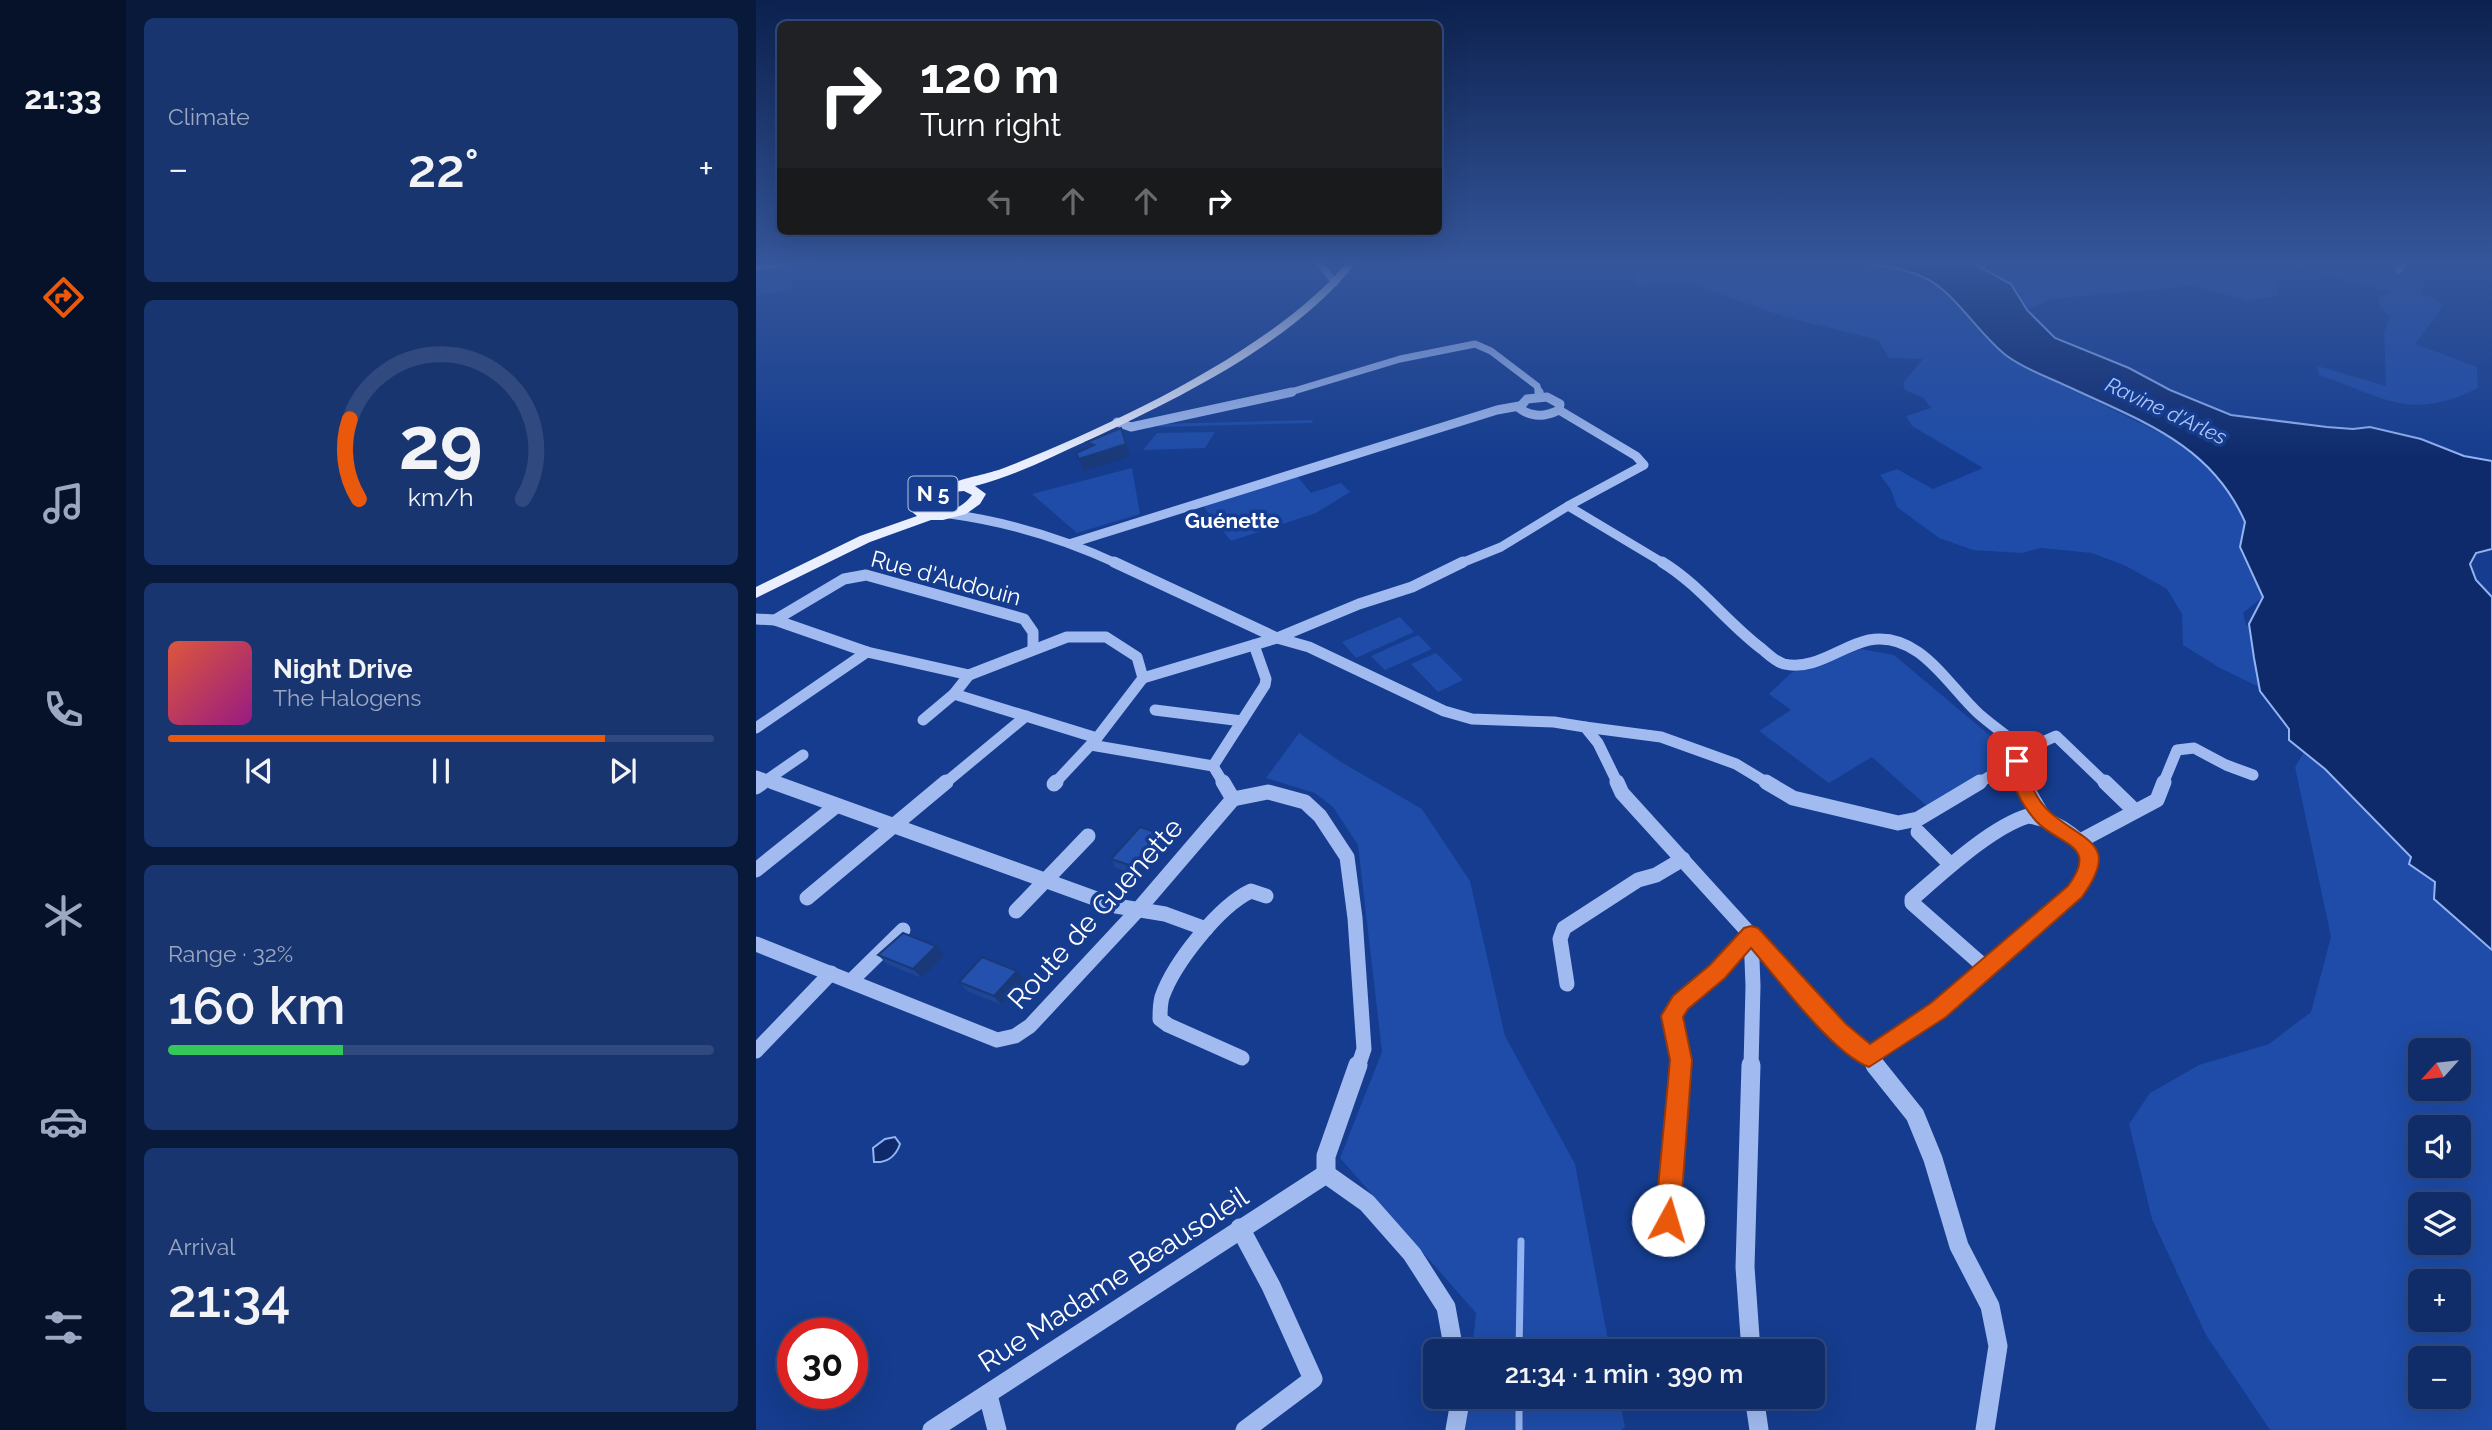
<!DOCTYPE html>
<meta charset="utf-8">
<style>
:root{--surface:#102d6a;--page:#193570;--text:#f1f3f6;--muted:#9ca8c1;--line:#30497e;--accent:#ea580c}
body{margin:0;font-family:Raleway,sans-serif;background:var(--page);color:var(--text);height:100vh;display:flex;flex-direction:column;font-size:26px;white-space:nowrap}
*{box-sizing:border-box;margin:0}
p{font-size:23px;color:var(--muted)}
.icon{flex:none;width:38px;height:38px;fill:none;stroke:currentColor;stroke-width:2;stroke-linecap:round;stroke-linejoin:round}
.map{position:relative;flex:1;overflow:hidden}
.side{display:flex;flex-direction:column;gap:18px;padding:18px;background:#09193a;width:630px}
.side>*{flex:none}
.top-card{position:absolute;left:21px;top:21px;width:665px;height:214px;border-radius:10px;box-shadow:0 7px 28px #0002,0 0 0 2px var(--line);background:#202124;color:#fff;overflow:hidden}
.needle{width:46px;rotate:243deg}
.buttons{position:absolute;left:1652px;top:1038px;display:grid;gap:14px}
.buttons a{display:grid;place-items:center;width:63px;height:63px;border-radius:10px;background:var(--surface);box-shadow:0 7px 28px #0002,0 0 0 2px var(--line);font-size:35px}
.speed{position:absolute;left:21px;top:1318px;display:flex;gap:14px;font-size:35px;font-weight:700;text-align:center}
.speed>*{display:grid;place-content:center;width:91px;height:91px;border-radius:50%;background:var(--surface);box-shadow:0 7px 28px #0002,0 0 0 2px var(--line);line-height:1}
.speed .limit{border:10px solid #d22;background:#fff;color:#111}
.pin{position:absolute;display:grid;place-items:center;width:60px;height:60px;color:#fff;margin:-30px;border-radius:14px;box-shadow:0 4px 10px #0006}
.me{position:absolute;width:77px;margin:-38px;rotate:6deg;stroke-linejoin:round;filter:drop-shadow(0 0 5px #0008)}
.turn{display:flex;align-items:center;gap:24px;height:147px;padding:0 28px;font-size:32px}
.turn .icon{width:91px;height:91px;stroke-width:2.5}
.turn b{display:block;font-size:49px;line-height:60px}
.lanes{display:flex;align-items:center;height:66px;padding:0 28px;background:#0003;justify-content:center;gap:35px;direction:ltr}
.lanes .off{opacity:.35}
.big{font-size:52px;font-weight:600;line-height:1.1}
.side .card{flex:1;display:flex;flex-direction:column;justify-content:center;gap:10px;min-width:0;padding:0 24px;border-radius:10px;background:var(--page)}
.side .dial{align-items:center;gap:0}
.dial svg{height:182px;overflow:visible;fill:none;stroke:var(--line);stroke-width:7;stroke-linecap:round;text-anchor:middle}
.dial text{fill:var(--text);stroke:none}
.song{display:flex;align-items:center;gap:21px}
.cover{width:84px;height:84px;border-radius:10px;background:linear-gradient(135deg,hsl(10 70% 55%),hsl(310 70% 35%))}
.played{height:7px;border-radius:4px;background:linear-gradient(90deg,var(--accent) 80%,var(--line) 80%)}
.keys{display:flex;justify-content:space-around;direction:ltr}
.heat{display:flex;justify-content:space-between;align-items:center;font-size:38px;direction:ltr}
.charge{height:10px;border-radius:5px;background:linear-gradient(90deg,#34c759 32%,var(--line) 0)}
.trip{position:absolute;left:667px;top:1339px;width:402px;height:70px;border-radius:10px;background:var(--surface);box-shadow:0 7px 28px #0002,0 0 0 2px var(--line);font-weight:600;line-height:70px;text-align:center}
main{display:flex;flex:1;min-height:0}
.tabs{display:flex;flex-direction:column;width:126px;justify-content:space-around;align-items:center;background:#06122a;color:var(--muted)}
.tabs .icon{width:49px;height:49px}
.tabs .selected{color:var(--accent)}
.tabs b{font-size:32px;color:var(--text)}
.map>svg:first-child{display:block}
.green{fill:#1e4ca8;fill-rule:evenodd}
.water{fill:#0e2a6b;stroke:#93b4f3;stroke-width:2}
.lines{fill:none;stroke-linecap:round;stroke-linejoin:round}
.stream{stroke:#93b4f3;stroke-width:7}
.minor-far4{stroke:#a1bbf0;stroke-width:7}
.minor-far3{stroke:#a1bbf0;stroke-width:9}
.minor-far2{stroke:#a1bbf0;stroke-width:11}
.minor-far1{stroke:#a1bbf0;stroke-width:15}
.minor{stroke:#a1bbf0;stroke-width:19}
.major{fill:#eaefff;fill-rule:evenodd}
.wall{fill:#1f4695}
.shaded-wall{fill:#193979}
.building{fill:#2451ad;stroke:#193979;stroke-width:2}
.route{fill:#ea580c;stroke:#983908;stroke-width:2}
.labels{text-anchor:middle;stroke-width:7;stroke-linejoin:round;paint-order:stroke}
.far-water-label{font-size:21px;font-style:italic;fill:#adc6f7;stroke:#153c8e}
.shield{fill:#153c8e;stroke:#b9c4dd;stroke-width:2}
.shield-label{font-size:21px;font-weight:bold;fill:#fff}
.far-neighbourhood-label{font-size:21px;font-weight:bold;fill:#fff;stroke:#153c8e}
.street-label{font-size:23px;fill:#fff;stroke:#153c8e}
.near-street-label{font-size:28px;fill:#fff;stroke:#153c8e}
</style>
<main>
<nav class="tabs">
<b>21:33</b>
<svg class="icon selected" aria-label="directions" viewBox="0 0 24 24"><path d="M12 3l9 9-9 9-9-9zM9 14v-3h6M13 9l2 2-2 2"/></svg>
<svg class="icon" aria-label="music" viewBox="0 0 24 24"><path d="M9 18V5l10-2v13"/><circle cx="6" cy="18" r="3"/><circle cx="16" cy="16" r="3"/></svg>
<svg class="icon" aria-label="phone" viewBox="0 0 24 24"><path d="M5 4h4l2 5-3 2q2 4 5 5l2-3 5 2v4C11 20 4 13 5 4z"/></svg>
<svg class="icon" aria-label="climate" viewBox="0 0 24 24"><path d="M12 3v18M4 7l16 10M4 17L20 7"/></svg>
<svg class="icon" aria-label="car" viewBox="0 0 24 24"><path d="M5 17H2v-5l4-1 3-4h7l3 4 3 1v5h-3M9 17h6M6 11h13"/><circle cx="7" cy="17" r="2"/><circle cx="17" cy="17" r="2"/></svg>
<svg class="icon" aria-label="filters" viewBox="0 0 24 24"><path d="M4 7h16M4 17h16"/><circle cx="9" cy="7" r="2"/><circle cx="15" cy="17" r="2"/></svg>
</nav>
<section class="side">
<div class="card"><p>Climate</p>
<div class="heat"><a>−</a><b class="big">22°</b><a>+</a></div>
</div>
<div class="card dial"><svg viewBox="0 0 100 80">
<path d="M14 69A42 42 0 1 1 86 69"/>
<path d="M14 69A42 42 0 0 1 10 34" stroke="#ea580c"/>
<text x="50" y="56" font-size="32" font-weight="700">29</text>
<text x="50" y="72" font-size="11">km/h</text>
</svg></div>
<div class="card">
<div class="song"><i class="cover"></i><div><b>Night Drive</b><p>The Halogens</p></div></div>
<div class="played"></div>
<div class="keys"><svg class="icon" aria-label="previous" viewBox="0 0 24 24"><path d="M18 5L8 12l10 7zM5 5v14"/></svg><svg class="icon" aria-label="pause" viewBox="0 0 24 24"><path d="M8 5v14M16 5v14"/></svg><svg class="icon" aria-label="next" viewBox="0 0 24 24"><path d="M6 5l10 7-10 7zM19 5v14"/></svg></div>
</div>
<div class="card"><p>Range · 32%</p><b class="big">160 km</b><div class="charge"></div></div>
<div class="card"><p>Arrival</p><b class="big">21:34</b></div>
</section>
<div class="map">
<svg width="1736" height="1430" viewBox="0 0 1736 1430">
<rect width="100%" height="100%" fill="#153c8e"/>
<g class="green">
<path d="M67 260 93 262 37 270 35 290 0 296V271Z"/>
<path d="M824 260H1083L1158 273 1175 280 1249 355 1263 364 1429 445 1470 486 1489 522C1487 530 1484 538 1484 545 1484 555 1502 585 1507 597L1487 613 1490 625 1508 630 1513 665 1503 687 1464 668 1427 645 1426 614 1411 589 1370 566 1336 553 1285 548 1266 553 1217 550 1183 538 1141 507 1135 490 1124 475 1141 469 1177 489 1227 468 1156 426 1150 416 1175 408 1168 398 1149 390 1147 383 1167 359 1133 358 1122 340 1026 316 925 280 885 285 877 280 881 268 875 261 831 263Z"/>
<path d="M1211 260H1503L1480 266 1523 284 1521 296 1492 301 1438 286 1296 299 1271 310 1255 283Z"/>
<path d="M1515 260H1629L1668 277 1666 293 1686 303V308L1659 344 1721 367 1722 388C1652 422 1629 397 1563 375L1561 366 1630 386 1628 332 1634 317 1623 306 1622 298 1634 292Z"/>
<path d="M557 420 556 423 403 427 404 424Z"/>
<path d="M459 432 449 448 387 450 401 433Z"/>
<path d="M376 468 384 514 321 533 276 494Z"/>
<path d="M541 476 555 493 585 483 594 492 560 513 475 541 447 506Z"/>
<path d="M644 617 658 632 600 658 586 642Z"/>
<path d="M662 635 676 649 629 670 615 656Z"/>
<path d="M1105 649 1138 655 1257 755 1172 807 1116 757 1073 783 1003 731 1035 710 1013 694 1035 673Z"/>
<path d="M680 653 707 680 682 692 655 664Z"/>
<path d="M543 733 585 762 666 809 714 881 749 1036 819 1164 854 1351H716L720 1313 584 1158 626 1052 602 845 577 807 559 793 510 778Z"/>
<path d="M1550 749 1673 875 1699 911 1736 944V1430H1514L1450 1335 1396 1219 1373 1124 1394 1093 1443 1065 1513 1044 1555 1012 1575 937 1539 767ZM1664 1050H1703V1088H1664ZM1664 1127H1703V1166H1664ZM1664 1204H1703V1242H1664ZM1664 1281H1703V1320H1664ZM1664 1358H1703V1396H1664Z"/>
<path d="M710 1396 863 1397 869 1427 865 1430H706Z"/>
</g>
<g class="water">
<path d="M1083 260H1211L1255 284 1271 310 1299 338 1373 368 1414 390 1475 415 1571 427 1597 429 1614 427 1665 439 1708 456 1736 461V549L1720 553 1714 564 1720 580 1736 597V950L1678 899 1679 882 1653 864 1655 857 1569 769 1533 740V729L1504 691 1498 658 1493 624 1507 597 1484 547 1489 522C1455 444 1385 421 1313 387 1292 377 1270 370 1251 356 1225 337 1199 293 1171 279 1145 266 1112 264 1083 260Z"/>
<path d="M139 1137 144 1144C140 1156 131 1163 118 1162L117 1148 129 1139Z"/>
</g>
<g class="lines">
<g class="stream">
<path d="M763 1351 765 1241"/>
<path d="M763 1396V1430"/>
</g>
<g class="minor-far4">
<path d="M561 260 579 283"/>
<path d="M0 267 46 260"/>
<path d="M1643 270 1650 260"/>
<path d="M528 394 644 359 719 344 735 351 781 386 783 394"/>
</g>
<g class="minor-far3">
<path d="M783 392 784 397"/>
<path d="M791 397 804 404 803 410C789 417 776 418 763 408L771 399Z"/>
<path d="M361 422 375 427 536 392"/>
<path d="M812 506 909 564"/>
<path d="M194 514C253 522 308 539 362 564"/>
<path d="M316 543 741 410 763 406"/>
<path d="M703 564 745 547 812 506 888 465 880 456 803 410"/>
</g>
<g class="minor-far2">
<path d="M358 562 521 638 553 647 688 711 716 719 798 722 829 727 842 743 862 784"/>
<path d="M906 562C944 585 971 623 1006 649 1012 654 1020 662 1028 664 1059 671 1085 646 1113 640 1164 631 1192 686 1223 714 1238 727 1254 738 1269 750L1300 736 1350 784"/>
<path d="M0 619 19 620 111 652 213 675 311 637H350L381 657 387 678 341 738 298 784"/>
<path d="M19 620 88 579 110 575 268 619 277 632V648"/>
<path d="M387 678 521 638 603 604 656 587 707 562"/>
<path d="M198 694 341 738"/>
<path d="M399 710 486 721"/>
<path d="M167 720 198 694 213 675"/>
<path d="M829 727 905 737 980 764 1013 784"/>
<path d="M0 728 111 652"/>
<path d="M335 745 457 766 468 784"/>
<path d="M1264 757 1261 760 1267 784"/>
<path d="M457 766 509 685 510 679 498 645"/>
<path d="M0 776 22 784"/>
<path d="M5 784 47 755"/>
<path d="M188 784 270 716"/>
<path d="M1221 784 1261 760"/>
<path d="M1407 784 1421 750 1438 748 1470 765 1497 775"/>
</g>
<g class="minor-far1">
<path d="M17 782 360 906 409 914 450 929"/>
<path d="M861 782 866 793 1082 1031 1121 1067"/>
<path d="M1010 782 1037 798 1142 823 1162 819 1224 782"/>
<path d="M1267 782 1288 818"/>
<path d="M1349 782 1379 811"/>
<path d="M298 784 300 782"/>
<path d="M0 787 7 782"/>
<path d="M477 799 512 792 549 802 564 816 591 857 599 918 608 1049 602 1067"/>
<path d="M1272 816C1289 818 1302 824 1316 835 1328 844 1336 856 1332 872 1327 892 1245 955 1226 972L1223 962 1156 903V899C1186 873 1235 827 1272 816Z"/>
<path d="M1162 832 1195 865"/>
<path d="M1324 841 1401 800 1408 782"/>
<path d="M0 870 80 806"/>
<path d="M51 898 190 782"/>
<path d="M260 911 332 836"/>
<path d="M0 944 241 1040 259 1036 274 1026 381 911 477 799 467 782"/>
<path d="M95 981 147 930"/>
<path d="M811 984 804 939 808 928 882 880 900 875 927 859"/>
<path d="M0 1051 75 973"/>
<path d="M1113 1057 1182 1010 1226 972"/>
<path d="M486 1058 412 1025 404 1019C404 1012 404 1004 406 997 418 963 463 906 495 891L510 896"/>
<path d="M925 1067 916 1016 925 1002 961 972 995 934"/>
<path d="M995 1067 997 986 995 934"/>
</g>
<g class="minor">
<path d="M995 1065 989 1267 995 1351"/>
<path d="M1119 1065 1159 1115 1177 1159 1203 1246 1234 1306 1242 1346 1229 1430"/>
<path d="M570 1174V1156L602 1065"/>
<path d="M570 1174 611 1203 656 1254 690 1307 698 1351"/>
<path d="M912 1220 925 1065"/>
<path d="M484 1228 515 1286 557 1379 489 1430"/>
<path d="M232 1395 241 1430"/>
<path d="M998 1396 1003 1430"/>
<path d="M176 1430 570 1174"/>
<path d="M699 1430 705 1396"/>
</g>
<path class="major" d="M593 260H602C541 341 423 398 333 440 295 457 259 476 219 486L230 494 224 504 210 514 187 520H175L114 542 0 598V587L104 536 161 516 155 511C160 485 225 477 248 468 355 426 520 349 593 260ZM208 491 216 495C205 510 186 516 169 509 176 495 193 492 208 491Z"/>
</g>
<g class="wall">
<path d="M405 834 410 843 382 875 360 868 355 859Z"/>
<path d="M122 955H188L166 978 131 964Z"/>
<path d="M261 971 269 980 246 1005 211 991 203 982Z"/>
</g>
<g class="shaded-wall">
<path d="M365 428 374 456 328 471 323 459Z"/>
<path d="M405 834 410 843 382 875 376 866Z"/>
<path d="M180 946 188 955 166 978 157 969Z"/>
<path d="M261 971 269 980 246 1005 238 996Z"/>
</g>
<g class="building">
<path d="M365 428 370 444 323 459 320 453 338 445 331 442Z"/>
<path d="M384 827 405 834 376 866 355 859Z"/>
<path d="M147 933 180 946 157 969 122 955Z"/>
<path d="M226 957 261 971 238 996 203 982Z"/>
</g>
<linearGradient id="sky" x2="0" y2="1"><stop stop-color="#0c214e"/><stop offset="0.57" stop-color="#35569b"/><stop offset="1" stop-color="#35569b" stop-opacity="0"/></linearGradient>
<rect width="1736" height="460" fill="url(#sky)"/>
<path class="route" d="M1261 754 1269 761C1272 780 1280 801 1296 814 1331 843 1364 844 1326 897L1190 1017 1113 1067C1076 1053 1022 979 995 948L969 978 932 1009 927 1017 936 1060 924 1220 920 1229 912 1233 903 1229 899 1220 914 1060 905 1016 917 996 954 965 988 928 995 926 1002 928 1090 1024 1114 1044 1175 1003 1312 886C1344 844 1302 845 1280 821 1265 804 1255 783 1253 761Z"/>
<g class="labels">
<g class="far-water-label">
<text transform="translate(1410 411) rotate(25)" y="7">Ravine d'Arles</text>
</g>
<rect class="shield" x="152.5" y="476.5" width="49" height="35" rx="5"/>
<g class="shield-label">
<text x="177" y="501">N 5</text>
</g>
<g class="far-neighbourhood-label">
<text x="476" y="528">Guénette</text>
</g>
<g class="street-label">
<text transform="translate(190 578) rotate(15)" y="8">Rue d'Audouin</text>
</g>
<g class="near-street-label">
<text transform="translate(339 913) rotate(-48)" y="10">Route de Guenette</text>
<text transform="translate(357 1279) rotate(-33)" y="10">Rue Madame Beausoleil</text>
</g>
</g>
</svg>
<div class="buttons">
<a><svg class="needle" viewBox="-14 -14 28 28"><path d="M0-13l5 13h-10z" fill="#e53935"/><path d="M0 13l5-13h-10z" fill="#9ca8c1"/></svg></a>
<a><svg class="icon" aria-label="sound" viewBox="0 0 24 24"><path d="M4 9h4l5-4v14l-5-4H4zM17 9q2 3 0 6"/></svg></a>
<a><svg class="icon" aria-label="layers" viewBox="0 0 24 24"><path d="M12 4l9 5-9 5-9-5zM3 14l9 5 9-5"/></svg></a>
<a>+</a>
<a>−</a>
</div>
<div class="speed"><div class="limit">30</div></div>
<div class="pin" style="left:1261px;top:761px;background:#d93025"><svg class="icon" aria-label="arrive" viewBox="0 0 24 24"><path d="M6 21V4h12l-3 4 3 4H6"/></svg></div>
<svg class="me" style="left:912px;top:1220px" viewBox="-20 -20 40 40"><circle r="19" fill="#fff"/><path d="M0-13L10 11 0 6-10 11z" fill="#ea580c"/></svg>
<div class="trip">21:34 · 1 min · 390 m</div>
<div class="top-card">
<div class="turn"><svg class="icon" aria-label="right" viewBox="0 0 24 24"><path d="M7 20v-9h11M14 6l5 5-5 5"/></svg><div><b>120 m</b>Turn right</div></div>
<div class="lanes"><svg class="icon off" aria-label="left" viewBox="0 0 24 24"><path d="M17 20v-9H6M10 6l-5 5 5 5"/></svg><svg class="icon off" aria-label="ahead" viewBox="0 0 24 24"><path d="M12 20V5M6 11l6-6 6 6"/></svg><svg class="icon off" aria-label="ahead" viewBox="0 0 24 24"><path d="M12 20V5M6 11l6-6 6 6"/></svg><svg class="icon" aria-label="right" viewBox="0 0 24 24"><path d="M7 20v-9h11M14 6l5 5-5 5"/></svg></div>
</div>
</div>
</main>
